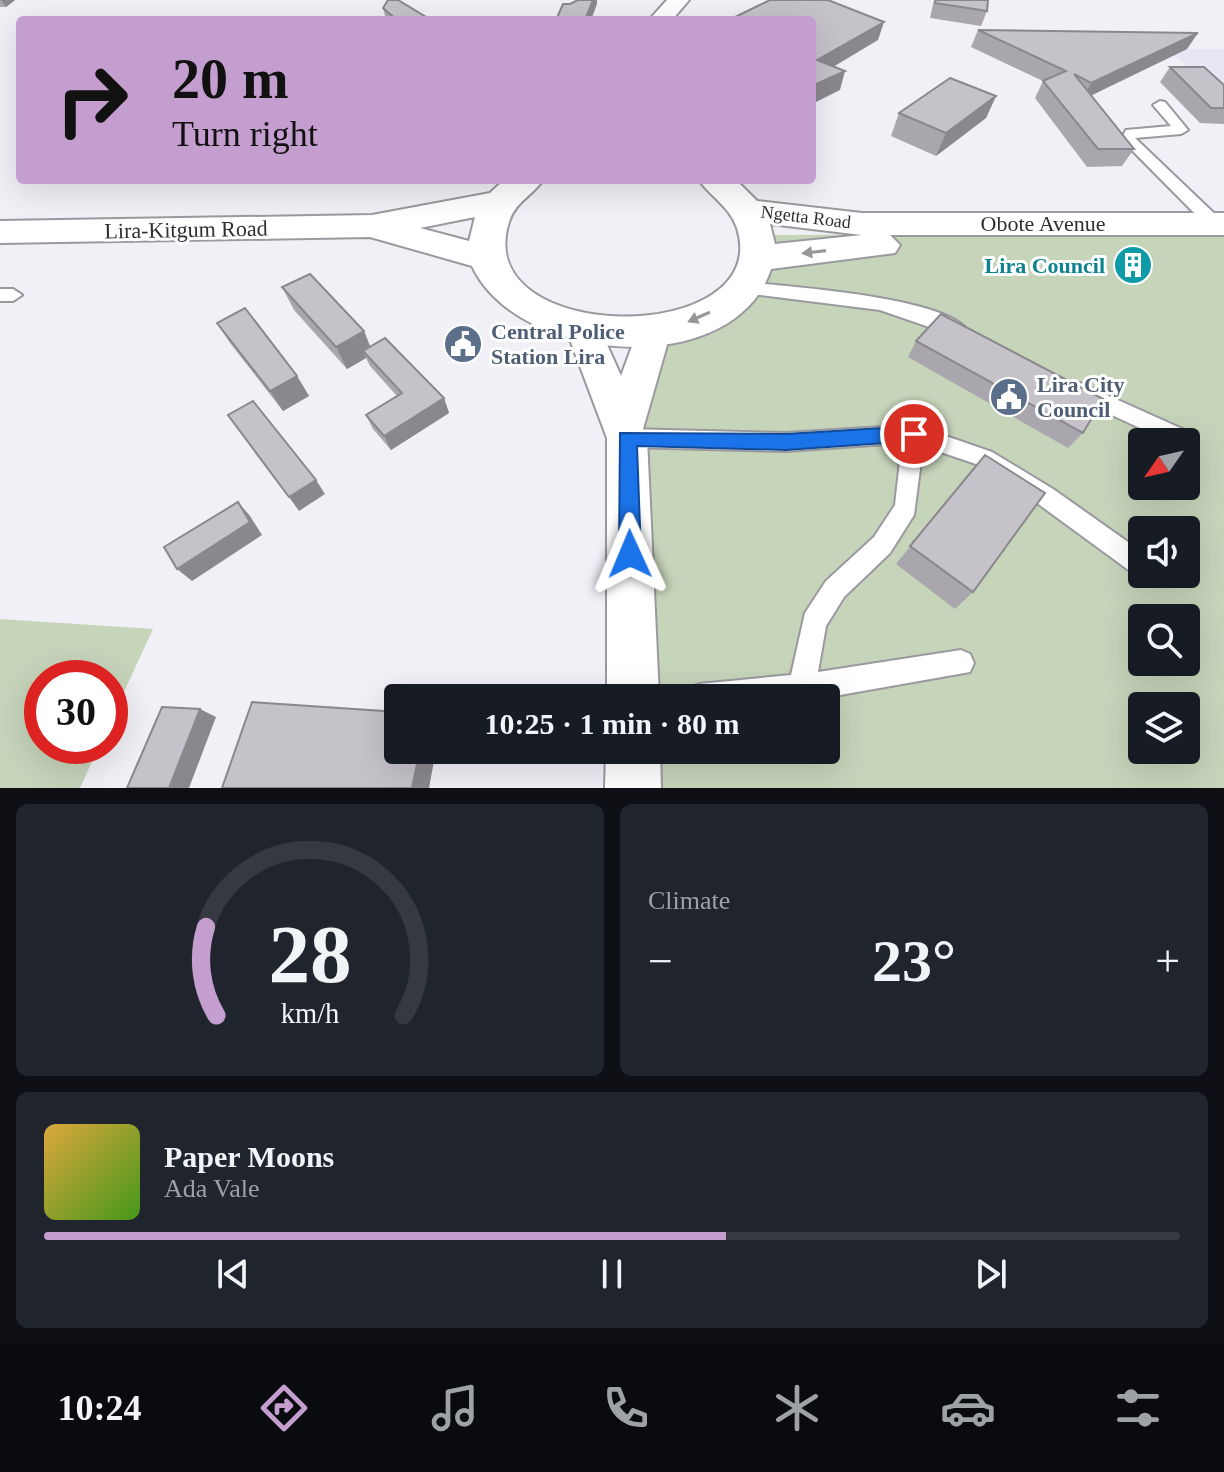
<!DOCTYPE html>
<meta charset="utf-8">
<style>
:root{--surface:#171b24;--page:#20242c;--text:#f1f3f6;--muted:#9ea1a6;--line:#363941;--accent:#c59ed0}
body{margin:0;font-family:"Times New Roman",serif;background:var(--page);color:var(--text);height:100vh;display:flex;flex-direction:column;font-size:30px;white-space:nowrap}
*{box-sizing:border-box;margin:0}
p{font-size:26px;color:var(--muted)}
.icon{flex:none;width:44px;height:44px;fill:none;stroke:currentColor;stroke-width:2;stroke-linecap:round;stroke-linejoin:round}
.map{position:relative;height:788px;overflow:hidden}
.panel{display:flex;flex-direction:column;gap:16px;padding:16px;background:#0d0f14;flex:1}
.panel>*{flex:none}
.guide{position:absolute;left:16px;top:16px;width:800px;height:168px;border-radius:8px;box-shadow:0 8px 32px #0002;background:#c59ed0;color:#111;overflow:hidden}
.needle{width:52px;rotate:236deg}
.buttons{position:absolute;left:1128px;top:428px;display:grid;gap:16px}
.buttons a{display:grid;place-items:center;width:72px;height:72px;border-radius:8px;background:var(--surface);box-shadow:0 8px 32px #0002;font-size:40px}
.speed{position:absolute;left:24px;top:660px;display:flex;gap:16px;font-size:40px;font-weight:700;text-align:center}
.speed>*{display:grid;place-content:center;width:104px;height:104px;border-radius:50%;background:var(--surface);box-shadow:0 8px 32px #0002;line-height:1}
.speed .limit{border:12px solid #d22;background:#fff;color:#111}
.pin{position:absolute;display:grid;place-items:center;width:68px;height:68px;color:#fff;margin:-34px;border:4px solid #fff;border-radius:50%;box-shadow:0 2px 8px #0007}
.me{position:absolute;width:88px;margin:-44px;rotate:359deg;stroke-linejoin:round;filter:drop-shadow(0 0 6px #0008)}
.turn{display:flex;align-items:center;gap:28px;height:168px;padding:0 24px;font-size:36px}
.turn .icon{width:104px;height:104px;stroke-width:2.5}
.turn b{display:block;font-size:56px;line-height:68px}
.big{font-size:60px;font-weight:600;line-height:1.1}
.panel .widget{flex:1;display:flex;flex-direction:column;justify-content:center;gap:12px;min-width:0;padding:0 28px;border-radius:12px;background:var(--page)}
.panel .dial{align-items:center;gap:0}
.dial svg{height:208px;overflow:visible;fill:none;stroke:var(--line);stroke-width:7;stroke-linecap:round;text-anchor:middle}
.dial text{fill:var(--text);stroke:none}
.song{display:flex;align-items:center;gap:24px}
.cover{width:96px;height:96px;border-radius:12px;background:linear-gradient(135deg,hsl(40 70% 55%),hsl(100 70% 35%))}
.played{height:8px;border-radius:4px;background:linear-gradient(90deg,var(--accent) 60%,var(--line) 60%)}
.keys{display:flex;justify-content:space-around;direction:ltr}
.heat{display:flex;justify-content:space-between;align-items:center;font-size:44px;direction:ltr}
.panel .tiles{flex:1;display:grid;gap:16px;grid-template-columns:1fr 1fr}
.widget:last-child{grid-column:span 2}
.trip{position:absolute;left:384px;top:684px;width:456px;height:80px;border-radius:8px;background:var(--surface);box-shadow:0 8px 32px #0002;font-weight:600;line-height:80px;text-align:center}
.dock{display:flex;height:128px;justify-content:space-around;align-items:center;background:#090b0e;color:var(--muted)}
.dock .icon{width:56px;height:56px}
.dock .current{color:var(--accent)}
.dock b{font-size:36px;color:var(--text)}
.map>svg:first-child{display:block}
.built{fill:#e8e5f4}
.green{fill:#c6d4ba;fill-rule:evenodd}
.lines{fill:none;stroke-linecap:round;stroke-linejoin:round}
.service-casing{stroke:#9a999f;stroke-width:4}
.minor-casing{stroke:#9a999f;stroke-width:4}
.primary-casing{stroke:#9a999f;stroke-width:4}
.service{fill:#fff;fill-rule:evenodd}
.minor{fill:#fff;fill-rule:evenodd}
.primary{fill:#fff;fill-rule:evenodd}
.wall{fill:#a9a7ad}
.shaded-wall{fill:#8a888d}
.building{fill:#c5c2c9;stroke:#8a888d;stroke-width:2}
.oneway{fill:#979698}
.route{fill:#1a73e8;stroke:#114b97;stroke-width:2}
.labels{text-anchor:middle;stroke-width:6;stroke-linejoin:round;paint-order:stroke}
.far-street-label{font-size:18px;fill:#2f2e31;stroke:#fff}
.street-label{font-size:22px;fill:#2f2e31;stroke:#fff}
.culture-label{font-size:22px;font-weight:bold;fill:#0d838f;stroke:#fff;text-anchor:end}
.service-label{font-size:22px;font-weight:bold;fill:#4e5e75;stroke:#fff;text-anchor:start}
</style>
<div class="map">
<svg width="1224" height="788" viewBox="0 0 1224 788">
<rect width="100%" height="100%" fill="#f1f0f7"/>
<path class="built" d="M1168 49H1224V101Z"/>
<g class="green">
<path d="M1224 233V788H646V750H826V698H645L642 332 718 309 760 235ZM1142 442H1186V486H1142ZM1142 530H1186V574H1142ZM1142 618H1186V662H1142ZM1142 706H1186V750H1142Z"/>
<path d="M0 619 153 629 110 722V678H42V746H99L80 788H0Z"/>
</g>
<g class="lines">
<g class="service-casing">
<g id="service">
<path d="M1160 101 1165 102 1188 130 1181 134 1135 138 1221 220V228H1209L1121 139 1126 130 1171 126 1153 105Z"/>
<path d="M743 282C785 286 945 297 967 330L958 337 880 310 737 292 734 288 737 284Z"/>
<path d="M0 289H13L22 295 13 301H0Z"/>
<path d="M1080 383 1189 432 1193 438 1189 444 1170 442 1073 397 1070 391 1073 385Z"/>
<path d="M914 425 992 452 1053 489 1142 552V574H1150L1142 577 1134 574 1037 503 976 464 923 446 914 515 890 553 844 597 826 626 818 672 961 650 970 654 974 663 970 672 823 698H685L689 688 699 684 791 675 805 613 826 581 874 537 895 505 902 443 786 451 627 447 620 444 616 438 620 432 627 429 786 433Z"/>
</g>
</g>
<g class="minor-casing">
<g id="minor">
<path d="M667 0H689L672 20H649Z"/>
<path d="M584 316 596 320 621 376 641 322 653 318 665 322 671 331 643 429 647 438 659 698H607V438L566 329 572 320Z"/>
<path d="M606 750H660L661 788H605Z"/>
</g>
</g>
<g class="primary-casing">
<path id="primary" d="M504 180H543C532 196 515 202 509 222 469 347 775 347 737 228 730 207 711 197 699 180H736L757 201 862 213H1224V235H890L900 245 895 253 771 269C735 381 518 365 472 266L370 237 0 243V221L372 215 490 193ZM475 217 469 241 420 228ZM770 224 862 235 775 244Z"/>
</g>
<use href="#service" class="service"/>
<use href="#minor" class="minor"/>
<use href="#primary" class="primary"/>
</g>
<g class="wall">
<path d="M0 0H15L6 7H0Z"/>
<path d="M934 0H988L987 11 981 26 930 18Z"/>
<path d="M383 8 431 20H386Z"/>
<path d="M978 30 1187 49 1091 95 1134 149 1122 166 1087 167 1035 98 1043 81 971 47Z"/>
<path d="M1170 67 1224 85V124L1200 123 1160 82Z"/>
<path d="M996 96 986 118 936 156 891 136 899 113Z"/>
<path d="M282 287 364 331 370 346 444 398 449 413 391 450 373 429 366 415 397 396 370 366 366 358 347 369 294 310Z"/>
<path d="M217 323 297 376 309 396 283 411 230 343Z"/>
<path d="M916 341 1083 433 1068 448 908 357Z"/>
<path d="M985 455 973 592 955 609 896 564Z"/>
</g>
<g class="shaded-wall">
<path d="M1 0H15L6 7Z"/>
<path d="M593 0H597V4L591 20H585Z"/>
<path d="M884 22 878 40 813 79 817 60Z"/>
<path d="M1198 33 1187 49 1082 100 1091 83Z"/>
<path d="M845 71 840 90 812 104V86Z"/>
<path d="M996 96 986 118 936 156 946 133Z"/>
<path d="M364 331 373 354 363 351 366 358 347 369 336 347Z"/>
<path d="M297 376 309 396 283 411 270 391Z"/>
<path d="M444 398 449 413 391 450 384 436Z"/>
<path d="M316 480 325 494 299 511 289 497Z"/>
<path d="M238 502 250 516 262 535 192 581 177 569Z"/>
<path d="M200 709 216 717 189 788H169Z"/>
<path d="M420 750H436L429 788H412Z"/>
</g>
<g class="building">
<path d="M388 0H398L431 20H397L383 8Z"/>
<path d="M578 0H593L585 20H556L563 4H570Z"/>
<path d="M770 0H828L884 22 817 60 845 71 812 86V20H729Z"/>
<path d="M936 0H988L987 11 935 3Z"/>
<path d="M978 30 1198 33 1091 83 1074 74 1134 149H1098L1043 81 1066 71Z"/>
<path d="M1170 67H1204L1224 85V108H1211Z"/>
<path d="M950 78 996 96 946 133 899 113Z"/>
<path d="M310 274 364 331 336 347 282 287Z"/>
<path d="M245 308 297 376 270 391 217 323Z"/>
<path d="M941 314 1103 399 1083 433 916 341Z"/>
<path d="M385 338 444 398 384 436 366 415 402 393 363 351Z"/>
<path d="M253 401 316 480 289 497 228 415Z"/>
<path d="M985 455 1045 493 973 592 910 546Z"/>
<path d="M238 502 250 522 177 569 164 547Z"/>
<path d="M252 702 398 712V750H420L412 788H222Z"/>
<path d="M162 707 200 709 169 788H127Z"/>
</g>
<defs><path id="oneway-solid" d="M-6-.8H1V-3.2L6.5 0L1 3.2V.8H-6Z" transform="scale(2)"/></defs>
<g class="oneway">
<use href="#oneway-solid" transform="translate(814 252) rotate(173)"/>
<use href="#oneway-solid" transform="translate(699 317) rotate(156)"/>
</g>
<path class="route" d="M914 426 923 434 914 441 786 450 637 446 641 554 637 561 630 564 622 561 619 554 620 433 786 434Z"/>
<defs>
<g id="building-disc" transform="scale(2)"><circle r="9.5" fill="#0f9aa8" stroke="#fff"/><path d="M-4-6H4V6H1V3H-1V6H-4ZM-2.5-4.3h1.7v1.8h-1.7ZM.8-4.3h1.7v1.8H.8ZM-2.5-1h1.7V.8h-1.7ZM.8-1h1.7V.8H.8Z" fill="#fff"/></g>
<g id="civic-disc" transform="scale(2)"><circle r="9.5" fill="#5c6f8a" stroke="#fff"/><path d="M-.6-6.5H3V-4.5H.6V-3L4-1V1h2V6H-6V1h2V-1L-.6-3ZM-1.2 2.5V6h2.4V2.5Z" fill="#fff"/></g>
</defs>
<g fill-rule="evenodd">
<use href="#building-disc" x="1133" y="265"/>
<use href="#civic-disc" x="463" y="344"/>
<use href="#civic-disc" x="1009" y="397"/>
</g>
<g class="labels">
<g class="far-street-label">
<text transform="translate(806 217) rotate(7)" y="6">Ngetta Road</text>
</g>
<g class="street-label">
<text x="1043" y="231">Obote Avenue</text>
<text transform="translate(186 229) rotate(-1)" y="8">Lira-Kitgum Road</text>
</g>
<g class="culture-label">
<text x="1105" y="273">Lira Council</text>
</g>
<g class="service-label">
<text x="491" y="339">Central Police<tspan x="491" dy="25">Station Lira</tspan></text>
<text x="1037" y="392">Lira City<tspan x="1037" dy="25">Council</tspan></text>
</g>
</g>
</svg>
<div class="buttons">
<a><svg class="needle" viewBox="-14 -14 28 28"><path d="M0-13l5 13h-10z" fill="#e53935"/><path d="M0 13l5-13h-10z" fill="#9ea1a6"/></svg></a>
<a><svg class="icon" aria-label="sound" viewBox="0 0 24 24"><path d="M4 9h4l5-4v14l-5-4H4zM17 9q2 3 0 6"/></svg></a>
<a><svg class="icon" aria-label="search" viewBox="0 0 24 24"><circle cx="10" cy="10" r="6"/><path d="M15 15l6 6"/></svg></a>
<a><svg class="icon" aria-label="layers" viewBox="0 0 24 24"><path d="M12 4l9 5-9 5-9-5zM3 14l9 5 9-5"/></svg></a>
</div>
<div class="speed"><div class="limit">30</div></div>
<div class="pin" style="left:914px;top:434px;background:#d93025"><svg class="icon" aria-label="arrive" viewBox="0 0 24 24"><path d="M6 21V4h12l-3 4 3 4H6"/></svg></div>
<svg class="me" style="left:630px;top:554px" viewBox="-20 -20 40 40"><path d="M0-17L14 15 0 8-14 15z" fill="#1a73e8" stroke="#fff" stroke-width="4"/></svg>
<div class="trip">10:25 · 1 min · 80 m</div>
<div class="guide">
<div class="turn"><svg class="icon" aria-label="right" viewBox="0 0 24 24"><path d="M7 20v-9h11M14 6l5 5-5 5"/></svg><div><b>20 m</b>Turn right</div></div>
</div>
</div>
<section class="panel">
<div class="tiles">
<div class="widget dial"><svg viewBox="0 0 100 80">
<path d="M14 69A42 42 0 1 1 86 69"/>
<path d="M14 69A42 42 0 0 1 10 35" stroke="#c59ed0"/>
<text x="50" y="56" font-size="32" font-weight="700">28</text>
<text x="50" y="72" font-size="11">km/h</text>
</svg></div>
<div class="widget"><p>Climate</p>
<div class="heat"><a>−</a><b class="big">23°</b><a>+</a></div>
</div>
<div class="widget">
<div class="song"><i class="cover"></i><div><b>Paper Moons</b><p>Ada Vale</p></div></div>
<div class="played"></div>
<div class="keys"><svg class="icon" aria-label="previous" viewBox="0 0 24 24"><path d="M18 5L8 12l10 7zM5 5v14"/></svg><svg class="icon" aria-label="pause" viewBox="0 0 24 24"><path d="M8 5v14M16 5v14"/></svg><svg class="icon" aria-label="next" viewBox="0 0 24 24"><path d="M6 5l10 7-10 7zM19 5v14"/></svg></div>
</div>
</div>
</section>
<nav class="dock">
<b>10:24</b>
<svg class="icon current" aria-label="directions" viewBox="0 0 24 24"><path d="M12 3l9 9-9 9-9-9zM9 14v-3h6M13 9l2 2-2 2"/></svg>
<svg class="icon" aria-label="music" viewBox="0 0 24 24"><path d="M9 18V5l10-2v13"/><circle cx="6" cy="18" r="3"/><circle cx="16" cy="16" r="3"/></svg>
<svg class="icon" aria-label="phone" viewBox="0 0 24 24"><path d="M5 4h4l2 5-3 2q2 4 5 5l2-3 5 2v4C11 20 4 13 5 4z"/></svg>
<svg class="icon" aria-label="climate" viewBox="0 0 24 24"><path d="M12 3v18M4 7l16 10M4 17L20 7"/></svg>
<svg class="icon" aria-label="car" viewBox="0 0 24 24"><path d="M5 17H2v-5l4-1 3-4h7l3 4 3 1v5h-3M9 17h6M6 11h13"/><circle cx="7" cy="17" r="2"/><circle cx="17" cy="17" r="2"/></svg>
<svg class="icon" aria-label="filters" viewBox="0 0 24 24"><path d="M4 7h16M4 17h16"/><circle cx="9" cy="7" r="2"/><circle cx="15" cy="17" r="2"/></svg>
</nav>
